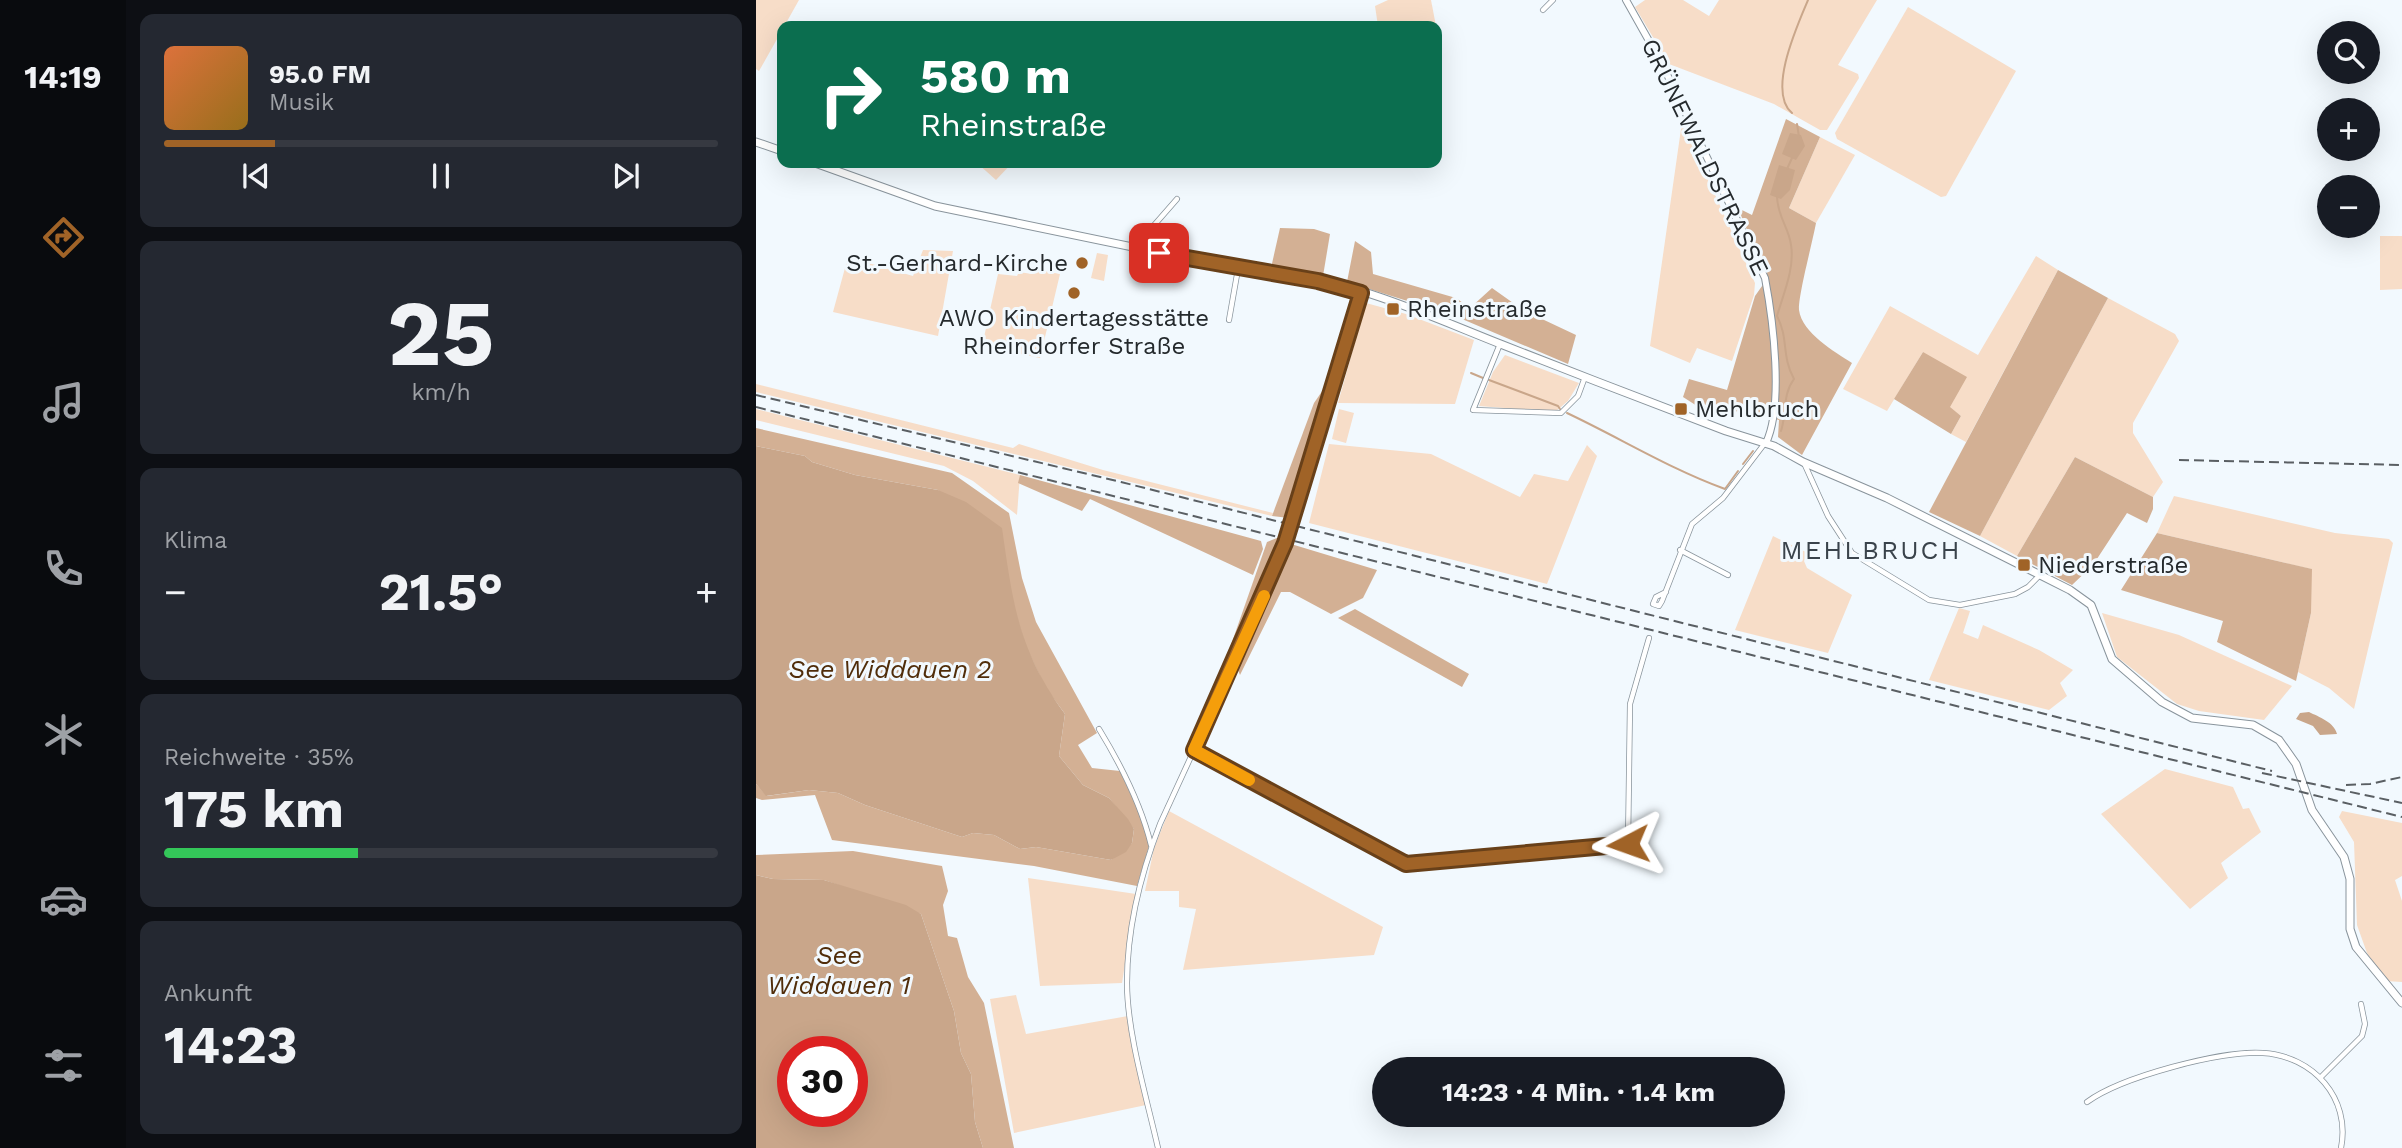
<!DOCTYPE html>
<html lang="de">
<meta charset="utf-8">
<style>
:root{--surface:#171b24;--page:#242831;--text:#f1f3f6;--muted:#9ea1a6;--line:#363941;--accent:#a06327}
body{margin:0;font-family:"Work Sans",sans-serif;background:var(--page);color:var(--text);height:100vh;display:flex;flex-direction:column;font-size:26px;white-space:nowrap}
*{box-sizing:border-box;margin:0}
p{font-size:23px;color:var(--muted)}
.icon{flex:none;width:38px;height:38px;fill:none;stroke:currentColor;stroke-width:2;stroke-linecap:round;stroke-linejoin:round}
.map{position:relative;flex:1;overflow:hidden}
.side{display:flex;flex-direction:column;gap:14px;padding:14px;background:#0d0f14;width:630px}
.side>*{flex:none}
.guide{position:absolute;left:21px;top:21px;width:665px;height:147px;border-radius:14px;box-shadow:0 7px 28px #0002;background:#0b6e4f;color:#fff;overflow:hidden}
.controls{position:absolute;left:1561px;top:21px;display:grid;gap:14px}
.controls a{display:grid;place-items:center;width:63px;height:63px;border-radius:50%;background:var(--surface);box-shadow:0 7px 28px #0002;font-size:35px}
.speed{position:absolute;left:21px;top:1036px;display:flex;gap:14px;font-size:35px;font-weight:700;text-align:center}
.speed>*{display:grid;place-content:center;width:91px;height:91px;border-radius:50%;background:var(--surface);box-shadow:0 7px 28px #0002;line-height:1}
.speed .limit{border:10px solid #d22;background:#fff;color:#111}
.pin{position:absolute;display:grid;place-items:center;width:60px;height:60px;color:#fff;margin:-30px;border-radius:14px;box-shadow:0 4px 10px #0006}
.me{position:absolute;width:77px;margin:-38px;rotate:266deg;stroke-linejoin:round;filter:drop-shadow(0 0 5px #0008)}
.turn{display:flex;align-items:center;gap:24px;height:147px;padding:0 28px;font-size:32px}
.turn .icon{width:91px;height:91px;stroke-width:2.5}
.turn b{display:block;font-size:49px;line-height:60px}
.big{font-size:52px;font-weight:700;line-height:1.1}
.side .widget{flex:1;display:flex;flex-direction:column;justify-content:center;gap:10px;min-width:0;padding:0 24px;border-radius:14px;background:var(--page)}
.side .dial{align-items:center;gap:0}
.dial b{font-size:91px;line-height:1}
.song{display:flex;align-items:center;gap:21px}
.cover{width:84px;height:84px;border-radius:10px;background:linear-gradient(135deg,hsl(20 70% 55%),hsl(40 70% 35%))}
.played{height:7px;border-radius:4px;background:linear-gradient(90deg,var(--accent) 20%,var(--line) 20%)}
.keys{display:flex;justify-content:space-around;direction:ltr}
.heat{display:flex;justify-content:space-between;align-items:center;font-size:38px;direction:ltr}
.charge{height:10px;border-radius:5px;background:linear-gradient(90deg,#34c759 35%,var(--line) 0)}
.trip{position:absolute;left:616px;top:1057px;width:413px;height:70px;border-radius:35px;background:var(--surface);box-shadow:0 7px 28px #0002;font-weight:700;line-height:70px;text-align:center}
main{display:flex;flex:1;min-height:0}
.tab-bar{display:flex;flex-direction:column;width:126px;justify-content:space-around;align-items:center;background:#090b0e;color:var(--muted)}
.tab-bar .icon{width:49px;height:49px}
.tab-bar .selected{color:var(--accent)}
.tab-bar b{font-size:32px;color:var(--text)}
.map>svg:first-child{display:block}
.green{fill:#f7ddc8}
.forest{fill:#d3b094}
.water{fill:#c9a68a;fill-rule:evenodd}
.lines{fill:none;stroke-linecap:round;stroke-linejoin:round}
.stream{stroke:#c9a68a;stroke-width:2}
.minor-casing{stroke:#89949c;stroke-width:6}
.tertiary-casing{stroke:#89949c;stroke-width:8}
.secondary-casing{stroke:#89949c;stroke-width:9}
.minor{stroke:#fff;stroke-width:4.5}
.tertiary{stroke:#fff;stroke-width:6}
.secondary{stroke:#fff;stroke-width:7}
.rail{stroke:#5a5f63;stroke-width:2;stroke-dasharray:10 5;stroke-linecap:butt}
.minor-bridge-casing{stroke:#89949c;stroke-width:6;stroke-linecap:butt}
.minor-bridge{stroke:#fff;stroke-width:4.5}
.route-casing{stroke:#684019;stroke-width:18}
.route{stroke:#a06327;stroke-width:12}
.slow{stroke:#f59e0b;stroke-width:12}
.poi-dot{fill:#a06327;stroke:#f2f9fe;stroke-width:2.5}
.labels{text-anchor:middle;stroke-width:6;stroke-linejoin:round;paint-order:stroke}
.street-label{font-size:24px;fill:#252a2d;stroke:#f2f9fe}
.poi-label{font-size:24px;fill:#252a2d;stroke:#f2f9fe;text-anchor:start}
.neighbourhood-label{font-size:26px;letter-spacing:2px;fill:#3a434b;stroke:#f2f9fe}
.water-label{font-size:26px;font-style:italic;fill:#502d0a;stroke:#f2f9fe}
</style>
<main>
<nav class="tab-bar">
<b>14:19</b>
<svg class="icon selected" aria-label="directions" viewBox="0 0 24 24"><path d="M12 3l9 9-9 9-9-9zM9 14v-3h6M13 9l2 2-2 2"/></svg>
<svg class="icon" aria-label="music" viewBox="0 0 24 24"><path d="M9 18V5l10-2v13"/><circle cx="6" cy="18" r="3"/><circle cx="16" cy="16" r="3"/></svg>
<svg class="icon" aria-label="phone" viewBox="0 0 24 24"><path d="M5 4h4l2 5-3 2q2 4 5 5l2-3 5 2v4C11 20 4 13 5 4z"/></svg>
<svg class="icon" aria-label="climate" viewBox="0 0 24 24"><path d="M12 3v18M4 7l16 10M4 17L20 7"/></svg>
<svg class="icon" aria-label="car" viewBox="0 0 24 24"><path d="M5 17H2v-5l4-1 3-4h7l3 4 3 1v5h-3M9 17h6M6 11h13"/><circle cx="7" cy="17" r="2"/><circle cx="17" cy="17" r="2"/></svg>
<svg class="icon" aria-label="filters" viewBox="0 0 24 24"><path d="M4 7h16M4 17h16"/><circle cx="9" cy="7" r="2"/><circle cx="15" cy="17" r="2"/></svg>
</nav>
<section class="side">
<div class="widget">
<div class="song"><i class="cover"></i><div><b>95.0 FM</b><p>Musik</p></div></div>
<div class="played"></div>
<div class="keys"><svg class="icon" aria-label="previous" viewBox="0 0 24 24"><path d="M18 5L8 12l10 7zM5 5v14"/></svg><svg class="icon" aria-label="pause" viewBox="0 0 24 24"><path d="M8 5v14M16 5v14"/></svg><svg class="icon" aria-label="next" viewBox="0 0 24 24"><path d="M6 5l10 7-10 7zM19 5v14"/></svg></div>
</div>
<div class="widget dial"><b>25</b><p>km/h</p></div>
<div class="widget"><p>Klima</p>
<div class="heat"><a>−</a><b class="big">21.5°</b><a>+</a></div>
</div>
<div class="widget"><p>Reichweite · 35%</p><b class="big">175 km</b><div class="charge"></div></div>
<div class="widget"><p>Ankunft</p><b class="big">14:23</b></div>
</section>
<div class="map">
<svg width="1646" height="1148" viewBox="0 0 1646 1148">
<rect width="100%" height="100%" fill="#f2f9fe"/>
<g class="green">
<path d="M0 0H43L3 71 0 69Z"/>
<path d="M632 0H675L680 26H622L619 6Z"/>
<path d="M889 0H927L953 16 963 0H1121L1082 65 1102 74 1103 78 1071 130H1064L1018 104 913 64 879 7Z"/>
<path d="M1152 7 1260 71 1190 196 1185 197 1081 139 1079 133Z"/>
<path d="M926 122 999 283 998 295 976 361 941 348 934 363 894 346Z"/>
<path d="M1064 137 1099 155 1060 223 1033 208Z"/>
<path d="M221 163H256L240 180Z"/>
<path d="M1624 236H1646V289L1624 290Z"/>
<path d="M167 250 197 251 182 336 77 312 92 257 157 276Z"/>
<path d="M341 253 352 255 348 281 335 278Z"/>
<path d="M1280 256 1302 270 1210 442 1195 434 1205 416 1194 408 1167 352 1131 411 1087 389 1134 306 1222 355Z"/>
<path d="M278 269 304 274 284 358 226 346 242 274 261 276 263 272 276 274Z"/>
<path d="M1352 298 1419 334 1423 341 1377 423V433L1407 482 1397 497 1319 457 1261 556 1224 536Z"/>
<path d="M610 303 650 314 718 340 699 404 582 403Z"/>
<path d="M749 355 823 383 812 401 799 412 723 406 737 372Z"/>
<path d="M0 384 257 448 263 444 347 470 517 513 516 516 0 392Z"/>
<path d="M0 409 264 475 261 515 217 481 188 466 0 420Z"/>
<path d="M583 409 598 413 590 443 576 439Z"/>
<path d="M573 444 675 454 764 497 778 474 812 481 831 445 841 456 791 584 553 523Z"/>
<path d="M1418 496 1579 533 1633 539 1637 543 1598 709 1573 688 1542 672 1555 613V569L1401 533Z"/>
<path d="M1017 536 1052 553 1048 561 1051 568 1096 595 1072 653 979 630Z"/>
<path d="M1203 608 1214 611 1207 633 1222 639 1227 625 1283 650 1317 670 1304 683 1311 696 1293 710 1173 680Z"/>
<path d="M1346 613 1423 635 1536 686 1508 720 1443 711 1421 704 1361 657Z"/>
<path d="M1409 769 1477 787 1487 809 1493 808 1505 832 1465 863 1472 878 1434 909 1345 814Z"/>
<path d="M413 811 627 927 618 955 427 970 440 909 423 907V891H389L398 848Z"/>
<path d="M1586 811 1646 823V876L1639 880 1646 901V982L1629 981 1611 953 1601 925 1598 842 1583 817Z"/>
<path d="M272 878 380 894 366 983 284 986Z"/>
<path d="M260 995 270 1034 372 1016 390 1105 258 1133 234 999Z"/>
</g>
<g class="forest">
<path d="M1030 119 1064 137 1033 208 1060 223C1057 240 1042 296 1043 310 1046 333 1079 352 1096 363L1046 455 1022 437 1023 420 988 411 952 413 927 397 933 379 971 390 999 296 1011 279 982 208 996 215Z"/>
<path d="M524 228 558 229 574 234 567 276 515 268Z"/>
<path d="M599 241 615 252 617 274 700 298 714 308 736 288 767 310 820 335 812 364 699 316 591 282Z"/>
<path d="M1302 270 1352 298 1224 536 1173 512Z"/>
<path d="M1167 352 1211 377 1194 407 1205 416 1195 434 1138 399Z"/>
<path d="M578 374 533 518 516 516 558 403Z"/>
<path d="M0 428 196 473 253 513 266 578 280 622 341 733 322 745 336 768 364 771 389 825 393 846 381 886 278 866 76 840 59 795 6 800 0 798V784L11 796 53 790 82 793 109 805 206 837 217 833 238 835 264 849 280 847 355 860 376 843 378 829 353 798 327 785 303 756 309 714 290 688 270 647 258 608 182 490 99 475 56 462 49 456 0 446Z"/>
<path d="M1319 457 1397 497V509L1391 523 1371 513 1337 565 1316 585 1261 556Z"/>
<path d="M264 475 505 541 507 549 497 575 334 499 326 511 262 483Z"/>
<path d="M1401 533 1556 569 1555 613 1540 681 1461 642 1467 621 1365 590Z"/>
<path d="M521 538 525 540 470 668 469 662 511 542Z"/>
<path d="M535 544 621 570 607 598 575 614 534 592H525L484 675 480 665Z"/>
<path d="M599 609 713 674 706 687 582 618Z"/>
<path d="M97 851 186 866 192 891 187 905 192 936 201 938 212 977 228 1003 258 1148H227L219 1122 215 1074 205 1053 198 1011 165 914 68 880 17 879 0 875V855Z"/>
</g>
<g class="water">
<path d="M1034 133 1045 135 1049 146 1040 160 1026 154Z"/>
<path d="M1023 165 1039 170 1034 190 1025 199 1014 195Z"/>
<path d="M0 446 49 456 56 462 99 475 182 490 210 502 246 528C257 604 262 649 309 714L303 756 327 785 353 798 372 819 378 829 376 843 370 852 355 860 280 847 264 849 238 835 217 833 206 837 109 805 82 793 53 790 10 796 0 784Z"/>
<path d="M1553 712C1563 717 1578 722 1581 734L1564 735 1557 726 1540 719 1544 713Z"/>
<path d="M0 875 17 879 68 880 150 905 165 914 198 1011 205 1053 215 1074 219 1122 227 1148H0ZM37 1052H96V1111H37Z"/>
</g>
<g class="lines">
<g class="stream">
<path d="M1036 113C1011 92 1041 26 1052 0"/>
<path d="M1041 124 1043 137"/>
<path d="M1031 169 1036 158"/>
<path d="M1021 197C1022 218 1033 228 1035 245 1039 268 1027 295 1021 316 1033 339 1025 355 1038 379 1026 395 1031 413 1025 431"/>
<path d="M715 373 727 378"/>
<path d="M733 380 802 406 804 409"/>
<path d="M811 413C864 438 914 469 969 489L982 471"/>
<path d="M987 464 997 451"/>
</g>
<g class="minor-casing">
<g id="minor">
<path d="M787 10 797 0"/>
<path d="M379 247 421 199"/>
<path d="M473 320 482 269"/>
<path d="M744 344 717 410 805 413 822 396 829 377"/>
<path d="M1048 463 1072 516 1096 553 1173 600 1204 605 1259 594 1272 587 1285 574"/>
<path d="M538 518 605 293"/>
<path d="M924 550 972 575"/>
<path d="M910 592 900 597 897 604 903 606 906 601 936 524 967 498 1009 443"/>
<path d="M343 729C365 765 385 804 395 845"/>
<path d="M438 750 650 864 872 844 874 704 893 638"/>
<path d="M1565 1077 1606 1036 1609 1024 1605 1004"/>
<path d="M1331 1102C1365 1077 1466 1050 1507 1053 1557 1056 1595 1098 1585 1148"/>
<path d="M402 1148C391 1099 371 1033 371 983 371 930 385 873 404 824L502 611 529 543"/>
</g>
</g>
<g class="tertiary-casing">
<path id="tertiary" d="M870 0 906 64 1009 278C1017 320 1028 405 1010 443"/>
</g>
<g class="secondary-casing">
<g id="secondary">
<path d="M0 142 26 151"/>
<path d="M59 163 179 206 502 273"/>
<path d="M498 272C585 274 668 314 747 345 821 374 896 403 970 431L1018 446 1047 462 1131 498 1314 590 1335 605 1356 659 1406 702 1436 718 1497 725 1523 740 1540 764 1556 810 1588 857 1594 879V929L1600 947 1646 1003"/>
</g>
</g>
<use href="#minor" class="minor"/>
<use href="#tertiary" class="tertiary"/>
<use href="#secondary" class="secondary"/>
<g class="rail">
<path d="M0 395 365 482 1516 771"/>
<path d="M0 407 1646 817"/>
<path d="M1423 460 1646 465"/>
<path d="M1506 773 1646 803"/>
<path d="M1590 785 1614 784 1646 777"/>
</g>
<g class="minor-bridge-casing">
<path id="minor-bridge" d="M529 543 538 518"/>
</g>
<use href="#minor-bridge" class="minor-bridge"/>
</g>
<g class="lines">
<g class="route-casing">
<path id="route" d="M403 253 562 281 605 293 529 543 438 750 650 864 872 844"/>
</g>
<use href="#route" class="route"/>
<path class="slow" d="M493 780 438 750 508 596"/>
</g>
<g class="poi-dot">
<circle cx="326" cy="263" r="7"/>
<circle cx="318" cy="293" r="7"/>
<rect x="630" y="302" width="14" height="14" rx="3.5"/>
<rect x="918" y="402" width="14" height="14" rx="3.5"/>
<rect x="1261" y="558" width="14" height="14" rx="3.5"/>
</g>
<g class="labels">
<g class="street-label">
<text transform="translate(949 157) rotate(64)" y="8">GRÜNEWALDSTRASSE</text>
</g>
<g class="poi-label">
<text x="312" y="271" text-anchor="end">St.-Gerhard-Kirche</text>
<text x="651" y="317">Rheinstraße</text>
<text x="318" y="326" text-anchor="middle">AWO Kindertagesstätte<tspan x="318" dy="28">Rheindorfer Straße</tspan></text>
<text x="939" y="417">Mehlbruch</text>
<text x="1282" y="573">Niederstraße</text>
</g>
<g class="neighbourhood-label">
<text x="1115" y="559">MEHLBRUCH</text>
</g>
<g class="water-label">
<text x="134" y="678">See Widdauen 2</text>
<text x="83" y="964">See<tspan x="83" dy="30">Widdauen 1</tspan></text>
</g>
</g>
</svg>
<div class="controls">
<a><svg class="icon" aria-label="search" viewBox="0 0 24 24"><circle cx="10" cy="10" r="6"/><path d="M15 15l6 6"/></svg></a>
<a>+</a>
<a>−</a>
</div>
<div class="speed"><div class="limit">30</div></div>
<div class="pin" style="left:403px;top:253px;background:#d93025"><svg class="icon" aria-label="arrive" viewBox="0 0 24 24"><path d="M6 21V4h12l-3 4 3 4H6"/></svg></div>
<svg class="me" style="left:872px;top:844px" viewBox="-20 -20 40 40"><path d="M0-17L14 15 0 8-14 15z" fill="#a06327" stroke="#fff" stroke-width="4"/></svg>
<div class="trip">14:23 · 4 Min. · 1.4 km</div>
<div class="guide">
<div class="turn"><svg class="icon" aria-label="right" viewBox="0 0 24 24"><path d="M7 20v-9h11M14 6l5 5-5 5"/></svg><div><b>580 m</b>Rheinstraße</div></div>
</div>
</div>
</main>
